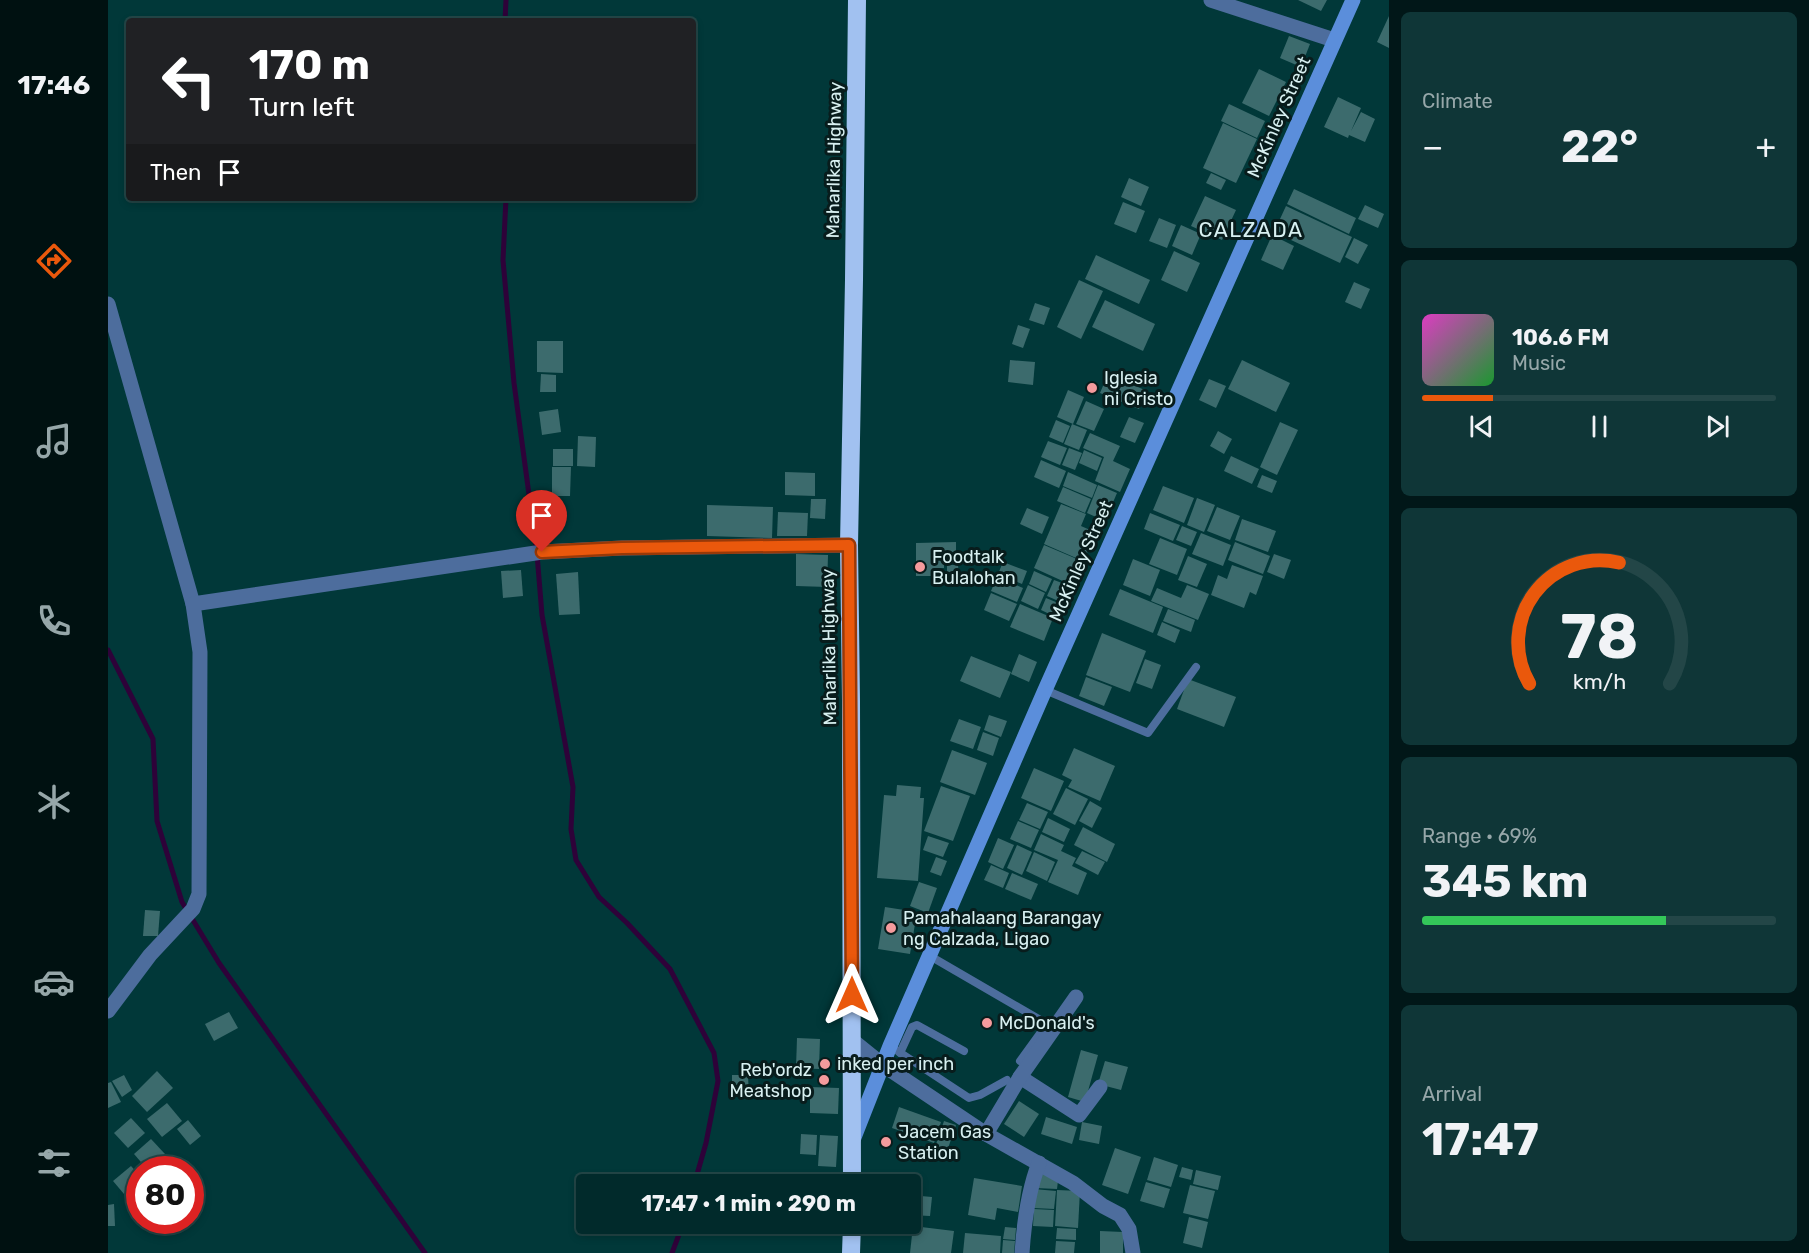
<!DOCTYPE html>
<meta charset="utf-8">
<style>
:root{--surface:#012a2b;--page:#0f3637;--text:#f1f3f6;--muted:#96a7a9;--line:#234647;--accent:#ea580c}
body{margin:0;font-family:Rubik,sans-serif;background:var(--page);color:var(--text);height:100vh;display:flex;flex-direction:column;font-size:22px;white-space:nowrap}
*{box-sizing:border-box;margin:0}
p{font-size:20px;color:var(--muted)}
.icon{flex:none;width:33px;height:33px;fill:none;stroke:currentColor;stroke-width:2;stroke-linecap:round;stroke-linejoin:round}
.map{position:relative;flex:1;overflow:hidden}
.sheet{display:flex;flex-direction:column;gap:12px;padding:12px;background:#011718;width:420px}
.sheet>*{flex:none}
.guide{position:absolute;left:18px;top:18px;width:570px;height:183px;border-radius:6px;box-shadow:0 3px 9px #0003,0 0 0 2px var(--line);background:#202124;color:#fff;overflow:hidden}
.speed{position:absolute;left:18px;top:1156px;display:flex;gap:12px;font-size:30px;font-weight:700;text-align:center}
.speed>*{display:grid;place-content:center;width:78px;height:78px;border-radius:50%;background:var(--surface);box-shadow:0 3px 9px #0003,0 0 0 2px var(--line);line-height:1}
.speed .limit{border:9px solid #d22;background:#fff;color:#111}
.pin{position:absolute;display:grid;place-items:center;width:51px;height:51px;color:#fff;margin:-62px -26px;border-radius:50% 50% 50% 0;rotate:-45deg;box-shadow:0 0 6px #0007}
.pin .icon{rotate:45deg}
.me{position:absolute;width:66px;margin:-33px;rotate:0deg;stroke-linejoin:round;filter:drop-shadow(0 0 4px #0008)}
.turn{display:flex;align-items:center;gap:21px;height:126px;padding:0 24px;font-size:27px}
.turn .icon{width:78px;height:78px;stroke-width:2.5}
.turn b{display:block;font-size:42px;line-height:51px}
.then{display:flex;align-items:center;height:57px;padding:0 24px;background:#0003;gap:12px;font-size:22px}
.big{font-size:45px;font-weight:700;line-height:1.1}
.sheet .widget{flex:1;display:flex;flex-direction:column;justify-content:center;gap:9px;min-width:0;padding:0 21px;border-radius:9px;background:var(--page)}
.sheet .dial{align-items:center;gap:0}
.dial svg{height:156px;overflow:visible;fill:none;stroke:var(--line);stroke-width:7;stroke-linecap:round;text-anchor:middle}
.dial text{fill:var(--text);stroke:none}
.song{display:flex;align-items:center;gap:18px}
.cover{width:72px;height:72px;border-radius:9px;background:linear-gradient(135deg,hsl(310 70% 55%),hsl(130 70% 35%))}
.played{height:6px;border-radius:3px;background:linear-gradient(90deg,var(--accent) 20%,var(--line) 20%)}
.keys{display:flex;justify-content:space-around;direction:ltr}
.heat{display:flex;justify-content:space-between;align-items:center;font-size:33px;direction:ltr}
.charge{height:9px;border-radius:4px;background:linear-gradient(90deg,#34c759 69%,var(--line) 0)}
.trip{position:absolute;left:468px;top:1174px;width:345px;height:60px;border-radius:6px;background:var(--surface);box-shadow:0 3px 9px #0003,0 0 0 2px var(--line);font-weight:700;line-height:60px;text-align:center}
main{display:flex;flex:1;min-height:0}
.tab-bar{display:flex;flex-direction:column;width:108px;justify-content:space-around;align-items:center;background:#011;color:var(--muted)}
.tab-bar .icon{width:42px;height:42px}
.tab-bar .active{color:var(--accent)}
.tab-bar b{font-size:27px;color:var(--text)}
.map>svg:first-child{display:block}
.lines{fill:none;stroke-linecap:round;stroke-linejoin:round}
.stream{stroke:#2e0239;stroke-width:5}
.building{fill:#3c6b6d}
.lane{stroke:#4d6d9d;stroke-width:8}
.street{stroke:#4d6d9d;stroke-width:15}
.secondary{stroke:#5b8edb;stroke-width:15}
.highway{stroke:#a1c1f0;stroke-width:18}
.route-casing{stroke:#983908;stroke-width:15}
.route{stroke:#ea580c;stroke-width:10}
.poi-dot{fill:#f59b9d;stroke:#081c1c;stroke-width:2}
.labels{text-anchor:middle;stroke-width:6;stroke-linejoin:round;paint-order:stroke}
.street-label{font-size:18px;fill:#d8f0f1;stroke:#081c1c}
.poi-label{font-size:18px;fill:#d8f0f1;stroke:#081c1c;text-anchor:start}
.quarter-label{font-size:21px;letter-spacing:1.5px;fill:#d8f0f1;stroke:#081c1c}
</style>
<main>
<nav class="tab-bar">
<b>17:46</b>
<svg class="icon active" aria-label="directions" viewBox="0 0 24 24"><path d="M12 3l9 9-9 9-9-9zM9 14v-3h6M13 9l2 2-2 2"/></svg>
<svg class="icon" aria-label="music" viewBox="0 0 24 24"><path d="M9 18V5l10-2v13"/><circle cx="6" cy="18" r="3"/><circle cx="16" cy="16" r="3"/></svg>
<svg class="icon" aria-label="phone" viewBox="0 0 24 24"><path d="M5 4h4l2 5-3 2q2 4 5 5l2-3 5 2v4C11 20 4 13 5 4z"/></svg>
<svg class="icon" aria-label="climate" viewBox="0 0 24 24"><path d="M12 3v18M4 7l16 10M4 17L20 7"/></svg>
<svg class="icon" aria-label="car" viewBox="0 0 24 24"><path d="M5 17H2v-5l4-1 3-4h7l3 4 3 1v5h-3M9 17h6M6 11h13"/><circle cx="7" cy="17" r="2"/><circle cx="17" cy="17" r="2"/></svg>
<svg class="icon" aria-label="filters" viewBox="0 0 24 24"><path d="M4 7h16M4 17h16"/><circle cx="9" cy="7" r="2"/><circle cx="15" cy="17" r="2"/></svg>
</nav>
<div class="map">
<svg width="1281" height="1253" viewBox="0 0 1281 1253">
<rect width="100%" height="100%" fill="#013839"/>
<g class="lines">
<g class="stream">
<path d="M397 21 398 0"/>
<path d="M398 198 395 260 406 383 429 554 434 615 465 787 463 829 468 860 491 897 519 923 562 969 606 1053 610 1081 598 1143 586 1185"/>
<path d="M0 650 45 739 49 821 74 902 111 963 317 1253"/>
<path d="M564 1253 575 1224"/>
</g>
</g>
<g class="building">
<path d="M1190 0H1219L1213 11Z"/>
<path d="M1281 16V48L1269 42Z"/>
<path d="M1181 36 1202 44 1193 67 1172 58Z"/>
<path d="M1151 69 1178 82 1161 116 1134 103Z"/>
<path d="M1230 97 1253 108 1243 131 1253 112 1267 119 1257 142 1241 135 1240 138 1216 127Z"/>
<path d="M1121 104 1157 121 1149 138 1113 121Z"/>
<path d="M1115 123 1149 139 1128 183 1095 168Z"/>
<path d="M1103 173 1118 180 1113 190 1098 183Z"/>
<path d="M1021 178 1041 187 1033 206 1013 197Z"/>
<path d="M1186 189 1248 218 1241 234 1179 204Z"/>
<path d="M1097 196 1128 210 1114 240 1083 226Z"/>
<path d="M1015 202 1037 211 1028 233 1006 224Z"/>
<path d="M1257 205 1276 214 1270 228 1250 219Z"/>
<path d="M1178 206 1244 237 1232 263 1166 232Z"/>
<path d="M1051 218 1068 225 1059 248 1041 241Z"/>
<path d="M1073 225 1093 234 1084 255 1064 246Z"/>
<path d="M1164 235 1186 246 1175 270 1153 260Z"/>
<path d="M1246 238 1260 245 1250 264 1237 257Z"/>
<path d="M1066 251 1092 263 1079 292 1053 280Z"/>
<path d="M988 255 1042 280 1031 304 977 279Z"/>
<path d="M971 280 995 291 973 339 949 327Z"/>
<path d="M1246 282 1262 289 1253 309 1237 302Z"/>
<path d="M997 300 1047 324 1035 351 984 327Z"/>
<path d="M927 303 942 308 936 325 921 320Z"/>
<path d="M910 325 922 329 915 348 904 344Z"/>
<path d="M429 341H455V373L429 372Z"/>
<path d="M902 360 927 362 925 385 900 382Z"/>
<path d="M1134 360 1182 383 1168 412 1120 389Z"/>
<path d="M433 374 448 375V392H432Z"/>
<path d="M1000 374 1039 391 1031 409 992 393Z"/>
<path d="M1101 379 1118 386 1108 408 1091 400Z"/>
<path d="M960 390 976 397 965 424 949 417Z"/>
<path d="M978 401 996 409 986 431 968 424Z"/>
<path d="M450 409 453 432 434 435 431 412Z"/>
<path d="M1021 417 1036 423 1027 443 1012 437Z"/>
<path d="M948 420 962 426 955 443 941 437Z"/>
<path d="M1172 422 1190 430 1169 475 1152 467Z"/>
<path d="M964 424 979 430 971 450 956 444Z"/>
<path d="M1110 431 1124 439 1116 454 1102 446Z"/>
<path d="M982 433 1012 446 1005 461 1022 469 1012 492 987 481 996 457 975 448Z"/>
<path d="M470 436 488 437 487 467 469 466Z"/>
<path d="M940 441 959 448 952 465 933 457Z"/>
<path d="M961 448 974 453 967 470 954 465Z"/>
<rect x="445" y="449" width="20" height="17"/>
<path d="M976 450 994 458 989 471 971 463Z"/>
<path d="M1123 456 1151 469 1144 484 1116 471Z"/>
<path d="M933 460 958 471 951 488 926 477Z"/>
<path d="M444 467H463L462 496H444Z"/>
<path d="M677 472 707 473V496L677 495Z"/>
<path d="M960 472 989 485 984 498 955 486Z"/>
<path d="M1154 475 1169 481 1164 493 1149 487Z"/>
<path d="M990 485 1009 493 997 521 979 513Z"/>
<path d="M1055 486 1086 498 1076 523 1045 510Z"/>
<path d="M955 487 983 499 977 513 949 501Z"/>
<path d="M1089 498 1107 505 1096 532 1079 525Z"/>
<path d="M447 499 449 534 428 535 426 500Z"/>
<path d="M703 499H718L717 519 702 518Z"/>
<path d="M953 504 978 514 973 526 989 533 975 561 936 544 942 530 978 546 942 530Z"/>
<path d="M599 505 665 507 664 538 599 536Z"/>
<path d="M1109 507 1132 516 1122 540 1099 531Z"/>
<path d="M919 508 941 517 934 534 912 524Z"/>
<path d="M670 512 700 513 699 536H669Z"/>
<path d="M1042 513 1072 525 1065 541 1036 529Z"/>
<path d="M1134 519 1168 531 1160 552 1127 540Z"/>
<path d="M1074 526 1089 532 1083 546 1068 540Z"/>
<path d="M1093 533 1123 545 1115 566 1084 554Z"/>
<path d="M1052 538 1079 549 1069 575 1041 564Z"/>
<path d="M848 542V563H836V568H829V576H808V543Z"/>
<path d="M1127 542 1162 556 1155 574 1120 560Z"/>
<path d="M936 545 969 559 959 583 926 568Z"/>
<path d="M688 554 720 555 719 587 688 586Z"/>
<path d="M1166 554 1183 560 1176 579 1159 572Z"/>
<path d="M1080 556 1099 564 1089 587 1070 580Z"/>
<path d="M1025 559 1052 570 1042 596 1015 585Z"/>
<path d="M895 562 919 571 914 584 890 574Z"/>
<path d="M839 565H850L851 577H839Z"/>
<path d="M1124 565 1155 576 1148 595 1142 592 1136 608 1103 595 1110 575 1119 579Z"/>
<path d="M413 570 415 596 395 598 393 571Z"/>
<path d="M926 571 944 579 938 592 921 584Z"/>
<path d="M470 572 472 614 451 615 448 574Z"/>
<path d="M889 577 915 588 909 602 883 591Z"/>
<path d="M946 580 962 586 955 603 939 596Z"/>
<path d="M920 585 937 593 930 609 913 601Z"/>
<path d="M1079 585 1101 594 1090 620 1043 601 1049 588 1073 598Z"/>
<path d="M1012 589 1055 607 1045 633 1001 615Z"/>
<path d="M883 593 909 604 901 621 876 610Z"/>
<path d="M938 598 955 605 950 618 933 610Z"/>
<path d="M912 604 945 618 936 641 902 627Z"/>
<path d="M1060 609 1087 620 1083 632 1055 621Z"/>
<path d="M1054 622 1072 630 1067 643 1049 635Z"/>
<path d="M994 633 1038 651 1022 692 978 675Z"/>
<path d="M911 654 929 662 921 682 903 674Z"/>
<path d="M863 656 903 672 892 698 852 681Z"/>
<path d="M1037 659 1053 665 1044 689 1028 683Z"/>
<path d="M978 677 1004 687 996 706 971 696Z"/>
<path d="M1080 679 1128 697 1116 727 1069 709Z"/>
<path d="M881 715 899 721 893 737 876 730Z"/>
<path d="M851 719 873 727 865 749 842 741Z"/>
<path d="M875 732 891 738 885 756 869 750Z"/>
<path d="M966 748 1007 766 992 801 960 787 964 780 954 775Z"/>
<path d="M844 750 879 763 867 795 832 782Z"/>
<path d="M926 768 956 781 943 811 913 798Z"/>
<path d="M789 785 813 787 812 798H816L810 881 769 878 776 795 788 796Z"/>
<path d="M833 786 862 796 845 841 816 831Z"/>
<path d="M958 788 980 799 967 825 945 814Z"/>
<path d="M982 801 994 808 984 828 971 821Z"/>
<path d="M919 803 940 812 932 829 911 820Z"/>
<path d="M940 818 962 829 956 842 934 832Z"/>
<path d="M910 821 931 830 923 848 902 839Z"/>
<path d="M975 827 1007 844 999 862 966 845Z"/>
<path d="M933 834 956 845 953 851 968 858 964 866 979 873 970 895 940 882 950 860 926 850Z"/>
<path d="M820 836 841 843 835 857 815 850Z"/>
<path d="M890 838 906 845 895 869 880 862Z"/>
<path d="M909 845 924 852 914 875 899 868Z"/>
<path d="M974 851 997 862 990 875 967 863Z"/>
<path d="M926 852 947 862 939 881 918 871Z"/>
<path d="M828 857 839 861 833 876 822 872Z"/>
<path d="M883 865 901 873 895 888 876 880Z"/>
<path d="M904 873 930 884 923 900 897 889Z"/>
<path d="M811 882 829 888 820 913 802 906Z"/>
<path d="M777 907 809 912 802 954 770 949Z"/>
<path d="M37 910 52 911 50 936H35Z"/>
<path d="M121 1012 130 1028 106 1041 97 1024Z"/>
<path d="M689 1038 712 1039 711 1069 688 1068Z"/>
<path d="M973 1050 990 1055 977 1102 960 1097Z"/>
<path d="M997 1061 1020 1067 1013 1090 990 1084Z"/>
<path d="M49 1071 65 1088 39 1112 24 1096Z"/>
<path d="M16 1075 24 1090 14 1097 4 1081Z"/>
<path d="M624 1075H640L641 1097H624Z"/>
<path d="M3 1082 13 1102 0 1108V1083Z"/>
<path d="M702 1087 731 1088 730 1114 702 1113Z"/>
<path d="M911 1101 931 1114 916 1137 896 1124Z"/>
<path d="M59 1103 74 1121 54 1137 39 1119Z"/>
<path d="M791 1107 833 1122 826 1143 784 1128Z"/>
<path d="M938 1117 969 1127 964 1144 933 1134Z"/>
<path d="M23 1118 37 1133 20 1148 6 1133Z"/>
<path d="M80 1120 93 1136 82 1145 69 1129Z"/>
<path d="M836 1121 848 1125 836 1160 824 1156Z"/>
<path d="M974 1122 994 1126 991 1144 971 1140Z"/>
<path d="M693 1134 709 1135 708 1155 692 1154Z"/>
<path d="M712 1135 730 1136 728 1167 710 1166Z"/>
<path d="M43 1139 57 1154 39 1169 26 1154Z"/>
<path d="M1007 1148 1033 1157 1020 1194 994 1185Z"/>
<path d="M1046 1157 1070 1165 1063 1187 1039 1180Z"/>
<path d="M23 1166 32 1176V1180L16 1194 5 1181Z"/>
<path d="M1074 1167 1085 1170 1083 1180 1071 1177Z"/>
<path d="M1088 1170 1113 1176 1110 1190 1085 1184Z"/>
<path d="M935 1173 950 1181 949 1189 927 1188Z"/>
<path d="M866 1178 914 1186 910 1212 889 1208 887 1220 860 1215Z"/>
<path d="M1038 1182 1062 1189 1056 1208 1032 1201Z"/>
<path d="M1082 1185 1107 1191 1100 1219 1075 1213Z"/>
<path d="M926 1189 948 1191 946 1209 925 1208Z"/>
<path d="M949 1190 972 1191 970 1228 947 1226Z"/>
<path d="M802 1195 824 1197 822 1216 802 1215Z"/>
<path d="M6 1204 7 1226H0V1205Z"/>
<path d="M926 1209 946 1210 945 1227 925 1226Z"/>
<path d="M1081 1217 1100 1222 1094 1248 1075 1243Z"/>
<path d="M805 1226 846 1231 843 1253H802Z"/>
<path d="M897 1227 908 1228 907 1240 895 1239Z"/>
<path d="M949 1228 968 1229V1240L948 1239Z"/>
<path d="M992 1231 1015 1232V1253H992Z"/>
<path d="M857 1233 893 1236 892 1253H855Z"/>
<path d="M895 1240 907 1241 906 1253H894Z"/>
<path d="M948 1241 967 1242 966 1253H947Z"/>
</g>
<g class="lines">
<g class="lane">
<path d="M937 690 1040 733 1088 667"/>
<path d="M822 956 934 1021 933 1032 912 1061"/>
<path d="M782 1046 861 1098 872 1095 899 1080"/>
<path d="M792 1053 804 1027 809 1025 856 1051"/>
</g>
<g class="street">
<path d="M1103 0 1226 40"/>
<path d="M0 304 85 604"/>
<path d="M0 1011 42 955 85 909 91 894 92 652 85 604 434 552 514 548 741 545"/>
<path d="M744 1040 775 1065 878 1134 965 1183 995 1206 1012 1215 1021 1229 1025 1253"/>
<path d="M912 1077 971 1115 992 1087"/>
<path d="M878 1134 912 1077 968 997"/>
<path d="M914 1253C916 1223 920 1191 931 1163"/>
</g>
<path class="secondary" d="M745 1140 782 1046 937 690 1245 0"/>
<g class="highway">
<path d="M744 1185 743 701 741 545 746 280 749 0"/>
<path d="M743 1253 744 1224"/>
</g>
</g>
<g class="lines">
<g class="route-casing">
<path id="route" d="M434 552 514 548 741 545 744 995"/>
</g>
<use href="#route" class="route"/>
</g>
<g class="poi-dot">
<circle cx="984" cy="388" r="6"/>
<circle cx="812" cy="567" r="6"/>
<circle cx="783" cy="928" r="6"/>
<circle cx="879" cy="1023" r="6"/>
<circle cx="717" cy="1064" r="6"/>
<circle cx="716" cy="1080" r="6"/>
<circle cx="778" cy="1142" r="6"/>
</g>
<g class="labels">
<g class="street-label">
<text transform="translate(1171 117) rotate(-66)" y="6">McKinley Street</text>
<text transform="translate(726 160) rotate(-89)" y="6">Maharlika Highway</text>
<text transform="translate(973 561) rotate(-66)" y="6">McKinley Street</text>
<text transform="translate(721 647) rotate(-91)" y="6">Maharlika Highway</text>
</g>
<g class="poi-label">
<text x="996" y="384">Iglesia<tspan x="996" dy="21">ni Cristo</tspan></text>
<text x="824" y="563">Foodtalk<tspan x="824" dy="21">Bulalohan</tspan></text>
<text x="795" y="924">Pamahalaang Barangay<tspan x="795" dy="21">ng Calzada, Ligao</tspan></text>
<text x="891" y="1029">McDonald's</text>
<text x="729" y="1070">inked per inch</text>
<text x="704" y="1076" text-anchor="end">Reb'ordz<tspan x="704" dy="21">Meatshop</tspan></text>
<text x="790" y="1138">Jacem Gas<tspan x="790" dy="21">Station</tspan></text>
</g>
<g class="quarter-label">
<text x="1143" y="237">CALZADA</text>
</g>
</g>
</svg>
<div class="speed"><div class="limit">80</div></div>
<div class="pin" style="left:434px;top:552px;background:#d93025"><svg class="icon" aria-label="arrive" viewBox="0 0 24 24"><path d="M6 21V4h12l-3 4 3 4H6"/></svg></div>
<svg class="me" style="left:744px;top:995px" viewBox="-20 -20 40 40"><path d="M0-17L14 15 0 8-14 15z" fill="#ea580c" stroke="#fff" stroke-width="4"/></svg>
<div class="trip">17:47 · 1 min · 290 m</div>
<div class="guide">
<div class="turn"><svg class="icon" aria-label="left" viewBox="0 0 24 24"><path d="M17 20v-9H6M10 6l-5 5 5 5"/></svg><div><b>170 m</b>Turn left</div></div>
<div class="then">Then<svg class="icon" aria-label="arrive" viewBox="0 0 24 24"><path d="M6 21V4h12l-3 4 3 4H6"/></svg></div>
</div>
</div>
<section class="sheet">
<div class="widget"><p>Climate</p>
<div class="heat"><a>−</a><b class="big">22°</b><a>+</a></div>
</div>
<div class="widget">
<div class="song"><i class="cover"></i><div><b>106.6 FM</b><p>Music</p></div></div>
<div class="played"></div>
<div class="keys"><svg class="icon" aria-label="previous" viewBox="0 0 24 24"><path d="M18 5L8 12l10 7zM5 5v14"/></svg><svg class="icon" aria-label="pause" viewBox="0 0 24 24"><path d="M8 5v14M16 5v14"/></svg><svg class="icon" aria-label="next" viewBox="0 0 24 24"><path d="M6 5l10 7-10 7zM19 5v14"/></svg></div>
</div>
<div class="widget dial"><svg viewBox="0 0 100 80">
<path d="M14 69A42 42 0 1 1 86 69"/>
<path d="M14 69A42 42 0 0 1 60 7" stroke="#ea580c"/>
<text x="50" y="56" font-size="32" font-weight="700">78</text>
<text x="50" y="72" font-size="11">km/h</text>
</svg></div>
<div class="widget"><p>Range · 69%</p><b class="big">345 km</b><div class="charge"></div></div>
<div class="widget"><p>Arrival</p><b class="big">17:47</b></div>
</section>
</main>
